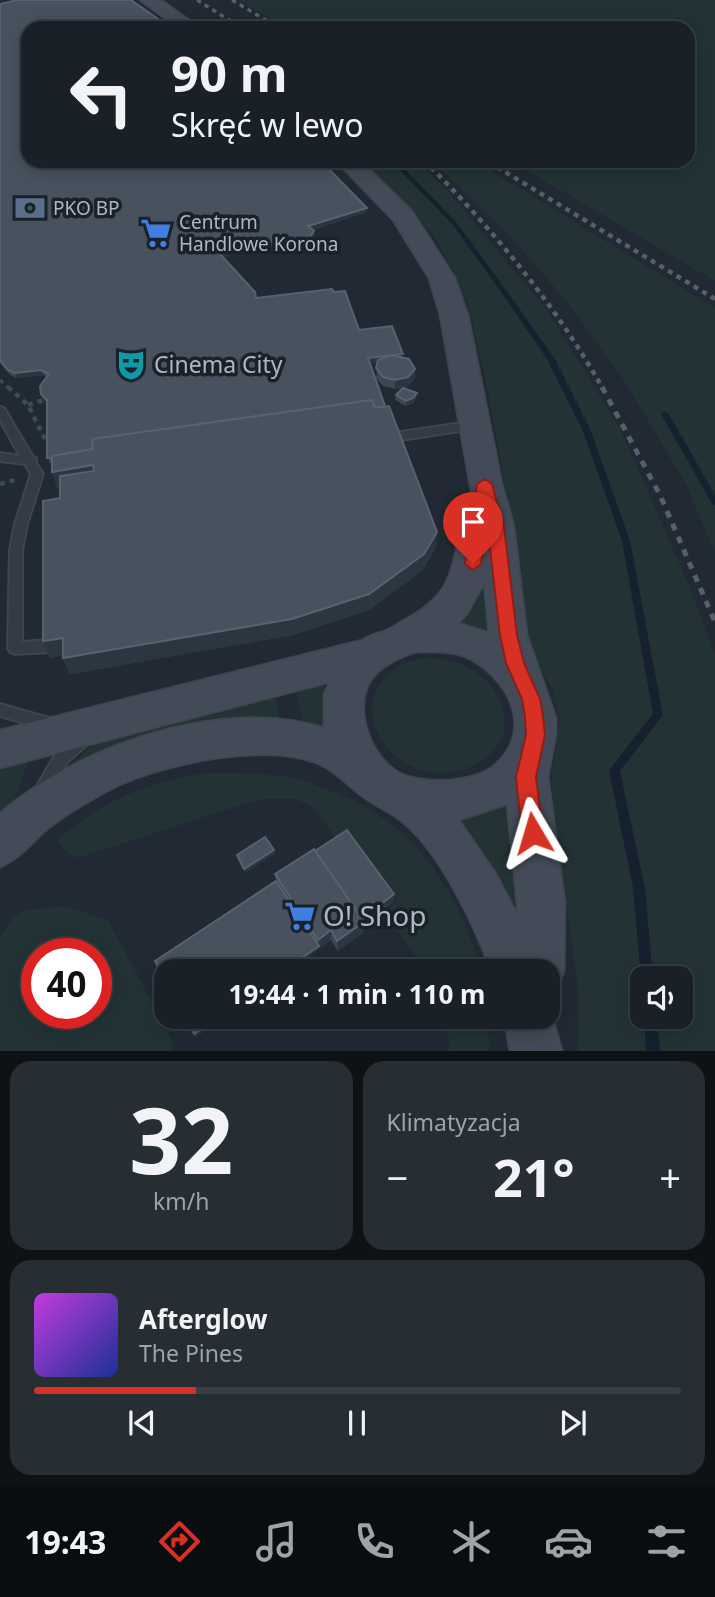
<!DOCTYPE html>
<html lang="pl">
<meta charset="utf-8">
<style>
:root{--surface:#192027;--page:#262d33;--text:#f1f3f6;--muted:#9fa3a7;--line:#373e44;--accent:#d93025}
body{margin:0;font-family:"Noto Sans",sans-serif;background:var(--page);color:var(--text);height:100vh;display:flex;flex-direction:column;font-size:26px;white-space:nowrap}
*{box-sizing:border-box;margin:0}
p{font-size:23px;color:var(--muted)}
.icon{flex:none;width:38px;height:38px;fill:none;stroke:currentColor;stroke-width:2;stroke-linecap:round;stroke-linejoin:round}
.map{position:relative;height:1051px;overflow:hidden}
.drawer{display:flex;flex-direction:column;gap:10px;padding:10px;background:#0e1215;flex:1}
.drawer>*{flex:none}
.banner{position:absolute;left:21px;top:21px;width:674px;height:147px;border-radius:21px;box-shadow:0 4px 18px #0003,0 0 0 2px var(--line);background:#192027;color:var(--text);overflow:hidden}
.controls{position:absolute;left:630px;top:966px;display:grid;gap:14px}
.controls a{display:grid;place-items:center;width:63px;height:63px;border-radius:14px;background:var(--surface);box-shadow:0 4px 18px #0003,0 0 0 2px var(--line);font-size:35px}
.speed{position:absolute;left:21px;top:938px;display:flex;gap:14px;font-size:35px;font-weight:700;text-align:center}
.speed>*{display:grid;place-content:center;width:91px;height:91px;border-radius:50%;background:var(--surface);box-shadow:0 4px 18px #0003,0 0 0 2px var(--line);line-height:1}
.speed .limit{border:10px solid #d22;background:#fff;color:#111}
.pin{position:absolute;display:grid;place-items:center;width:60px;height:60px;color:#fff;margin:-72px -30px;border-radius:50% 50% 50% 0;rotate:-45deg;box-shadow:0 0 7px #0007}
.pin .icon{rotate:45deg}
.me{position:absolute;width:77px;margin:-38px;rotate:353deg;stroke-linejoin:round;filter:drop-shadow(0 0 5px #0008)}
.turn{display:flex;align-items:center;gap:24px;height:147px;padding:0 35px;font-size:32px}
.turn .icon{width:91px;height:91px;stroke-width:2.5}
.turn b{display:block;font-size:49px;line-height:60px}
.big{font-size:52px;font-weight:700;line-height:1.1}
.drawer .tile{flex:1;display:flex;flex-direction:column;justify-content:center;gap:10px;min-width:0;padding:0 24px;border-radius:21px;background:var(--page)}
.drawer .dial{align-items:center;gap:0}
.dial b{font-size:91px;line-height:1}
.song{display:flex;align-items:center;gap:21px}
.cover{width:84px;height:84px;border-radius:10px;background:linear-gradient(135deg,hsl(290 70% 55%),hsl(230 70% 35%))}
.played{height:7px;border-radius:4px;background:linear-gradient(90deg,var(--accent) 25%,var(--line) 25%)}
.keys{display:flex;justify-content:space-around;direction:ltr}
.heat{display:flex;justify-content:space-between;align-items:center;font-size:38px;direction:ltr}
.drawer .tiles{flex:1;display:grid;gap:10px;grid-template-columns:1fr 1fr}
.tile:last-child{grid-column:span 2}
.trip{position:absolute;left:154px;top:959px;width:406px;height:70px;border-radius:21px;background:var(--surface);box-shadow:0 4px 18px #0003,0 0 0 2px var(--line);font-weight:700;line-height:70px;text-align:center}
.tab-bar{display:flex;height:112px;justify-content:space-around;align-items:center;background:#0a0d10;color:var(--muted)}
.tab-bar .icon{width:49px;height:49px}
.tab-bar .active{color:var(--accent)}
.tab-bar b{font-size:32px;color:var(--text)}
.map>svg:first-child{display:block}
.green{fill:#233335;fill-rule:evenodd}
.lines{fill:none;stroke-linecap:round;stroke-linejoin:round}
.stream{fill:#162130;fill-rule:evenodd}
.lane-casing{stroke:#3e454e;stroke-width:4}
.secondary-casing{stroke:#3e454e;stroke-width:3}
.path-far1{stroke:#3b4d4d;stroke-width:3.5;stroke-dasharray:4.5 4.5;stroke-linecap:butt}
.path{stroke:#3b4d4d;stroke-width:4.5;stroke-dasharray:5 5;stroke-linecap:butt}
.lane{fill:#343b45;fill-rule:evenodd}
.secondary{fill:#424b57;fill-rule:evenodd}
.rail-far2{stroke:#56606b;stroke-width:3.5;stroke-dasharray:4.5 4.5;stroke-linecap:butt}
.rail-far1{stroke:#56606b;stroke-width:4.5;stroke-dasharray:5 5;stroke-linecap:butt}
.rail{stroke:#56606b;stroke-width:5;stroke-dasharray:7 7;stroke-linecap:butt}
.wall{fill:#3c4652}
.shaded-wall{fill:#2c3641}
.building{fill:#48525e;stroke:#58626e;stroke-width:2}
.route{fill:#d93025;stroke:#8d1f18;stroke-width:2}
.labels{text-anchor:middle;stroke-width:7;stroke-linejoin:round;paint-order:stroke}
.far-poi-label{font-size:19px;fill:#aeb6c2;stroke:#1a2129;text-anchor:start}
.poi-label{font-size:23px;fill:#aeb6c2;stroke:#1a2129;text-anchor:start}
.near-poi-label{font-size:28px;fill:#aeb6c2;stroke:#1a2129;text-anchor:start}
</style>
<div class="map">
<svg width="715" height="1051" viewBox="0 0 715 1051">
<rect width="100%" height="100%" fill="#212a34"/>
<g class="green">
<path d="M239 0H715V281L511 161H688V28H286Z"/>
<path d="M362 161H416L446 189 547 310 619 427 688 583 715 655V1051H578L579 997 551 783 559 723 553 690 530 652 512 523 488 392 469 307 455 274 433 234ZM642 978H681V1017H642Z"/>
<path d="M432 161H475L715 308V553L687 486 626 383 565 299 509 235Z"/>
<path d="M483 576 490 632 459 624 457 619Z"/>
<path d="M423 658C505 656 539 749 460 770 380 791 329 679 423 658Z"/>
<path d="M319 684 328 688 325 724 318 728 304 724 295 692 297 689Z"/>
<path d="M275 696 280 724 63 771 90 747 108 739Z"/>
<path d="M28 759 10 815 0 824V762Z"/>
<path d="M207 773C238 773 269 773 298 779 310 782 322 788 334 792 418 825 455 889 482 971H426L387 916 389 909 397 901 348 836 337 840 314 808 297 799H260L77 858 66 852 57 840C108 798 143 784 207 773Z"/>
<path d="M506 805H512L520 904 508 903 457 820Z"/>
<path d="M65 906 108 920 172 1040V1051H0V937L14 916 25 910ZM37 954H96V1013H37Z"/>
<path d="M446 1017H488L489 1051H450Z"/>
</g>
<g class="lines">
<g class="stream">
<path d="M204 19H208L220 28H215L204 21Z"/>
<path d="M391 161H397L457 223 511 297 555 359 591 431 630 541 663 715 620 771 645 888 653 978H642V982L641 978 633 888 609 770 653 714 622 541 583 431 547 359 506 299 453 225Z"/>
<path d="M665 411 669 414 715 495V505L712 504 661 414Z"/>
<path d="M644 1017H656L660 1051H646Z"/>
</g>
<g class="lane-casing">
<g id="lane">
<path d="M0 407 4 408 33 457 36 458V463L43 474 27 524 22 550V642L50 640 55 642 57 646 55 650 50 652 15 654 10 652 8 648 10 550 15 524 31 474 25 464 0 461V453L20 456 0 420Z"/>
<path d="M475 421 481 425 479 428 394 441 388 437 394 433Z"/>
<path d="M0 704 52 719 57 720 59 725 57 730 52 731 0 716Z"/>
<path d="M83 732 88 734 90 739 88 744 68 761 46 798 41 800 36 798 33 793 36 788C48 768 59 741 83 732Z"/>
</g>
</g>
<g class="secondary-casing">
<g id="secondary">
<path d="M140 0H161L200 28H178Z"/>
<path d="M336 161H361L412 211 455 278 468 315 502 484 514 527 527 635 556 718V734L548 777 565 903 564 971 557 989 548 992V971H491C474 925 443 858 406 825 395 814 379 808 366 799 350 788 337 772 319 764 267 742 167 763 117 786 92 799 67 813 45 831 30 845 19 859 0 867V813C79 746 222 695 324 728V694L330 682 0 768V730L363 640C372 633 384 633 393 627 409 617 428 608 440 592 459 570 457 514 473 502L440 315 429 278 393 220ZM484 583 489 633 459 623 468 612ZM415 652C434 652 455 650 472 660 513 684 534 735 491 768 479 776 465 778 451 780 436 781 418 780 404 775 372 762 352 709 371 680 381 666 400 657 415 652ZM507 804 517 903V914L496 874 459 820Z"/>
<path d="M548 1001 562 1051H510L504 1017H548Z"/>
</g>
</g>
<path class="path-far1" d="M0 380 10 389"/>
<g class="path">
<path d="M8 387 28 405 49 447"/>
<path d="M28 405 44 400"/>
<path d="M0 484 15 480"/>
</g>
<use href="#lane" class="lane"/>
<use href="#secondary" class="secondary"/>
<g class="rail-far2">
<path d="M197 0 242 28"/>
<path d="M232 0 279 28"/>
<path d="M425 161 433 169"/>
<path d="M487 161 500 169"/>
</g>
<g class="rail-far1">
<path d="M431 167C497 235 557 307 603 389"/>
<path d="M497 167 715 299"/>
</g>
<path class="rail" d="M602 387 660 495 715 622"/>
</g>
<g class="wall">
<path d="M10 0H131L367 208 366 212 312 230 314 231V236L304 252 262 245 224 257 256 298 334 292 359 330 403 357 415 378 407 387 395 389 383 386 376 378 378 362 370 363 385 406 437 532 435 549 422 571 369 610 293 635 70 674 63 658V655L50 658 43 641 60 498V488L58 489 52 472V463H49L47 403 43 399 41 394 47 377 43 375 16 378 10 375 0 363V4L12 2Z"/>
<path d="M417 393 416 398 413 403 406 406 395 400 396 395Z"/>
<path d="M315 851 394 894 393 902 364 925V932L338 951 331 940 288 971H166L276 881 275 874Z"/>
</g>
<g class="shaded-wall">
<path d="M367 208 366 212 309 231 308 226Z"/>
<path d="M314 231V236L304 252V247Z"/>
<path d="M262 240V245L221 258 220 254Z"/>
<path d="M403 354V359L368 363V358Z"/>
<path d="M415 369V378L407 387 395 389V380Z"/>
<path d="M41 370 43 375 16 378 15 373Z"/>
<path d="M417 393 416 398 413 403 406 406V401Z"/>
<path d="M93 465 98 483 58 489 52 472Z"/>
<path d="M437 532 435 549 422 571 369 610 293 635 70 674 63 658Z"/>
<path d="M63 638 69 654 50 658 43 641Z"/>
<path d="M274 850 275 854 245 873 244 869Z"/>
<path d="M394 894 393 902 364 925V932L338 951 337 941 360 920Z"/>
<path d="M331 930V940L288 971H283L319 946 318 940Z"/>
<path d="M219 1017H224L196 1037 194 1034Z"/>
</g>
<g class="building">
<path d="M13 0H131L171 28H28V161H321L367 208 308 226 314 231 304 247 262 240 220 254 255 292 256 298 332 289 334 292 345 291 359 330 392 326 403 354 368 358 385 406 375 408 372 400 92 439 93 449 52 456V458H47V400L41 394 40 386 49 374 41 370 15 373 8 370 0 360V4L14 1Z"/>
<path d="M391 355 409 359 415 369 408 377 395 380 383 377 376 368 378 360Z"/>
<path d="M403 388 417 393 413 398 406 401 396 395Z"/>
<path d="M372 400 375 408 389 406 437 532 424 554 369 594 292 619 63 658V638L43 641V501L60 498V476L94 471 93 465 52 472V456L93 449 92 439Z"/>
<path d="M347 830 394 894 362 919 315 851Z"/>
<path d="M265 837 274 850 244 869 237 855Z"/>
<path d="M314 849 364 922 337 941 331 930 318 940 275 874Z"/>
<path d="M276 881 319 946 283 971H166V982L155 961Z"/>
<path d="M185 1017H219L194 1034Z"/>
</g>
<path class="route" d="M485 479 492 484 504 527 517 635 524 663 540 699 543 716 545 735 536 777 543 833 540 840 533 843 525 840 522 833 516 777 526 735 525 716 522 699 506 663 500 635 487 522 481 564 473 570 465 564 477 484Z"/>
<defs>
<g id="bank-bare" transform="scale(2.415)"><path d="M-6-4H6V4H-6ZM0-2.3a2.3 2.3 0 1 0 0 4.6a2.3 2.3 0 1 0 0-4.6Z" fill="#5c6f8a" stroke="#1a2129" stroke-width="2.5" paint-order="stroke"/></g>
<g id="supermarket-bare" transform="scale(2.415)"><path d="M-6-5.5h2.5l.6 2H6L4.5 2H-2.5L-4.4-4H-6ZM-1.5 3.2a1.3 1.3 0 1 0 .1 0ZM3 3.2a1.3 1.3 0 1 0 .1 0Z" fill="#3f7fe0" stroke="#1a2129" stroke-width="2.5" paint-order="stroke"/></g>
<g id="theatre-bare" transform="scale(2.415)"><path d="M-5-5.5Q0-4 5-5.5V0Q5 5 0 6Q-5 5-5 0ZM-3.3-2.5H-1v1.5H-3.3ZM1-2.5H3.3v1.5H1ZM-2.8 1Q0 5.5 2.8 1Z" fill="#0f9aa8" stroke="#1a2129" stroke-width="2.5" paint-order="stroke"/></g>
</defs>
<g fill-rule="evenodd">
<use href="#bank-bare" x="30" y="208"/>
<use href="#supermarket-bare" x="156" y="233"/>
<use href="#theatre-bare" x="131" y="365"/>
<use href="#supermarket-bare" x="300" y="916"/>
</g>
<g class="labels">
<g class="far-poi-label">
<text x="53" y="215">PKO BP</text>
<text x="179" y="229">Centrum<tspan x="179" dy="22">Handlowe Korona</tspan></text>
</g>
<g class="poi-label">
<text x="154" y="373">Cinema City</text>
</g>
<g class="near-poi-label">
<text x="323" y="926">O! Shop</text>
</g>
</g>
</svg>
<div class="controls">
<a><svg class="icon" aria-label="sound" viewBox="0 0 24 24"><path d="M4 9h4l5-4v14l-5-4H4zM17 9q2 3 0 6"/></svg></a>
</div>
<div class="speed"><div class="limit">40</div></div>
<div class="pin" style="left:473px;top:564px;background:#d93025"><svg class="icon" aria-label="arrive" viewBox="0 0 24 24"><path d="M6 21V4h12l-3 4 3 4H6"/></svg></div>
<svg class="me" style="left:533px;top:833px" viewBox="-20 -20 40 40"><path d="M0-17L14 15 0 8-14 15z" fill="#d93025" stroke="#fff" stroke-width="4"/></svg>
<div class="trip">19:44 · 1 min · 110 m</div>
<div class="banner">
<div class="turn"><svg class="icon" aria-label="left" viewBox="0 0 24 24"><path d="M17 20v-9H6M10 6l-5 5 5 5"/></svg><div><b>90 m</b>Skręć w lewo</div></div>
</div>
</div>
<section class="drawer">
<div class="tiles">
<div class="tile dial"><b>32</b><p>km/h</p></div>
<div class="tile"><p>Klimatyzacja</p>
<div class="heat"><a>−</a><b class="big">21°</b><a>+</a></div>
</div>
<div class="tile">
<div class="song"><i class="cover"></i><div><b>Afterglow</b><p>The Pines</p></div></div>
<div class="played"></div>
<div class="keys"><svg class="icon" aria-label="previous" viewBox="0 0 24 24"><path d="M18 5L8 12l10 7zM5 5v14"/></svg><svg class="icon" aria-label="pause" viewBox="0 0 24 24"><path d="M8 5v14M16 5v14"/></svg><svg class="icon" aria-label="next" viewBox="0 0 24 24"><path d="M6 5l10 7-10 7zM19 5v14"/></svg></div>
</div>
</div>
</section>
<nav class="tab-bar">
<b>19:43</b>
<svg class="icon active" aria-label="directions" viewBox="0 0 24 24"><path d="M12 3l9 9-9 9-9-9zM9 14v-3h6M13 9l2 2-2 2"/></svg>
<svg class="icon" aria-label="music" viewBox="0 0 24 24"><path d="M9 18V5l10-2v13"/><circle cx="6" cy="18" r="3"/><circle cx="16" cy="16" r="3"/></svg>
<svg class="icon" aria-label="phone" viewBox="0 0 24 24"><path d="M5 4h4l2 5-3 2q2 4 5 5l2-3 5 2v4C11 20 4 13 5 4z"/></svg>
<svg class="icon" aria-label="climate" viewBox="0 0 24 24"><path d="M12 3v18M4 7l16 10M4 17L20 7"/></svg>
<svg class="icon" aria-label="car" viewBox="0 0 24 24"><path d="M5 17H2v-5l4-1 3-4h7l3 4 3 1v5h-3M9 17h6M6 11h13"/><circle cx="7" cy="17" r="2"/><circle cx="17" cy="17" r="2"/></svg>
<svg class="icon" aria-label="filters" viewBox="0 0 24 24"><path d="M4 7h16M4 17h16"/><circle cx="9" cy="7" r="2"/><circle cx="15" cy="17" r="2"/></svg>
</nav>
